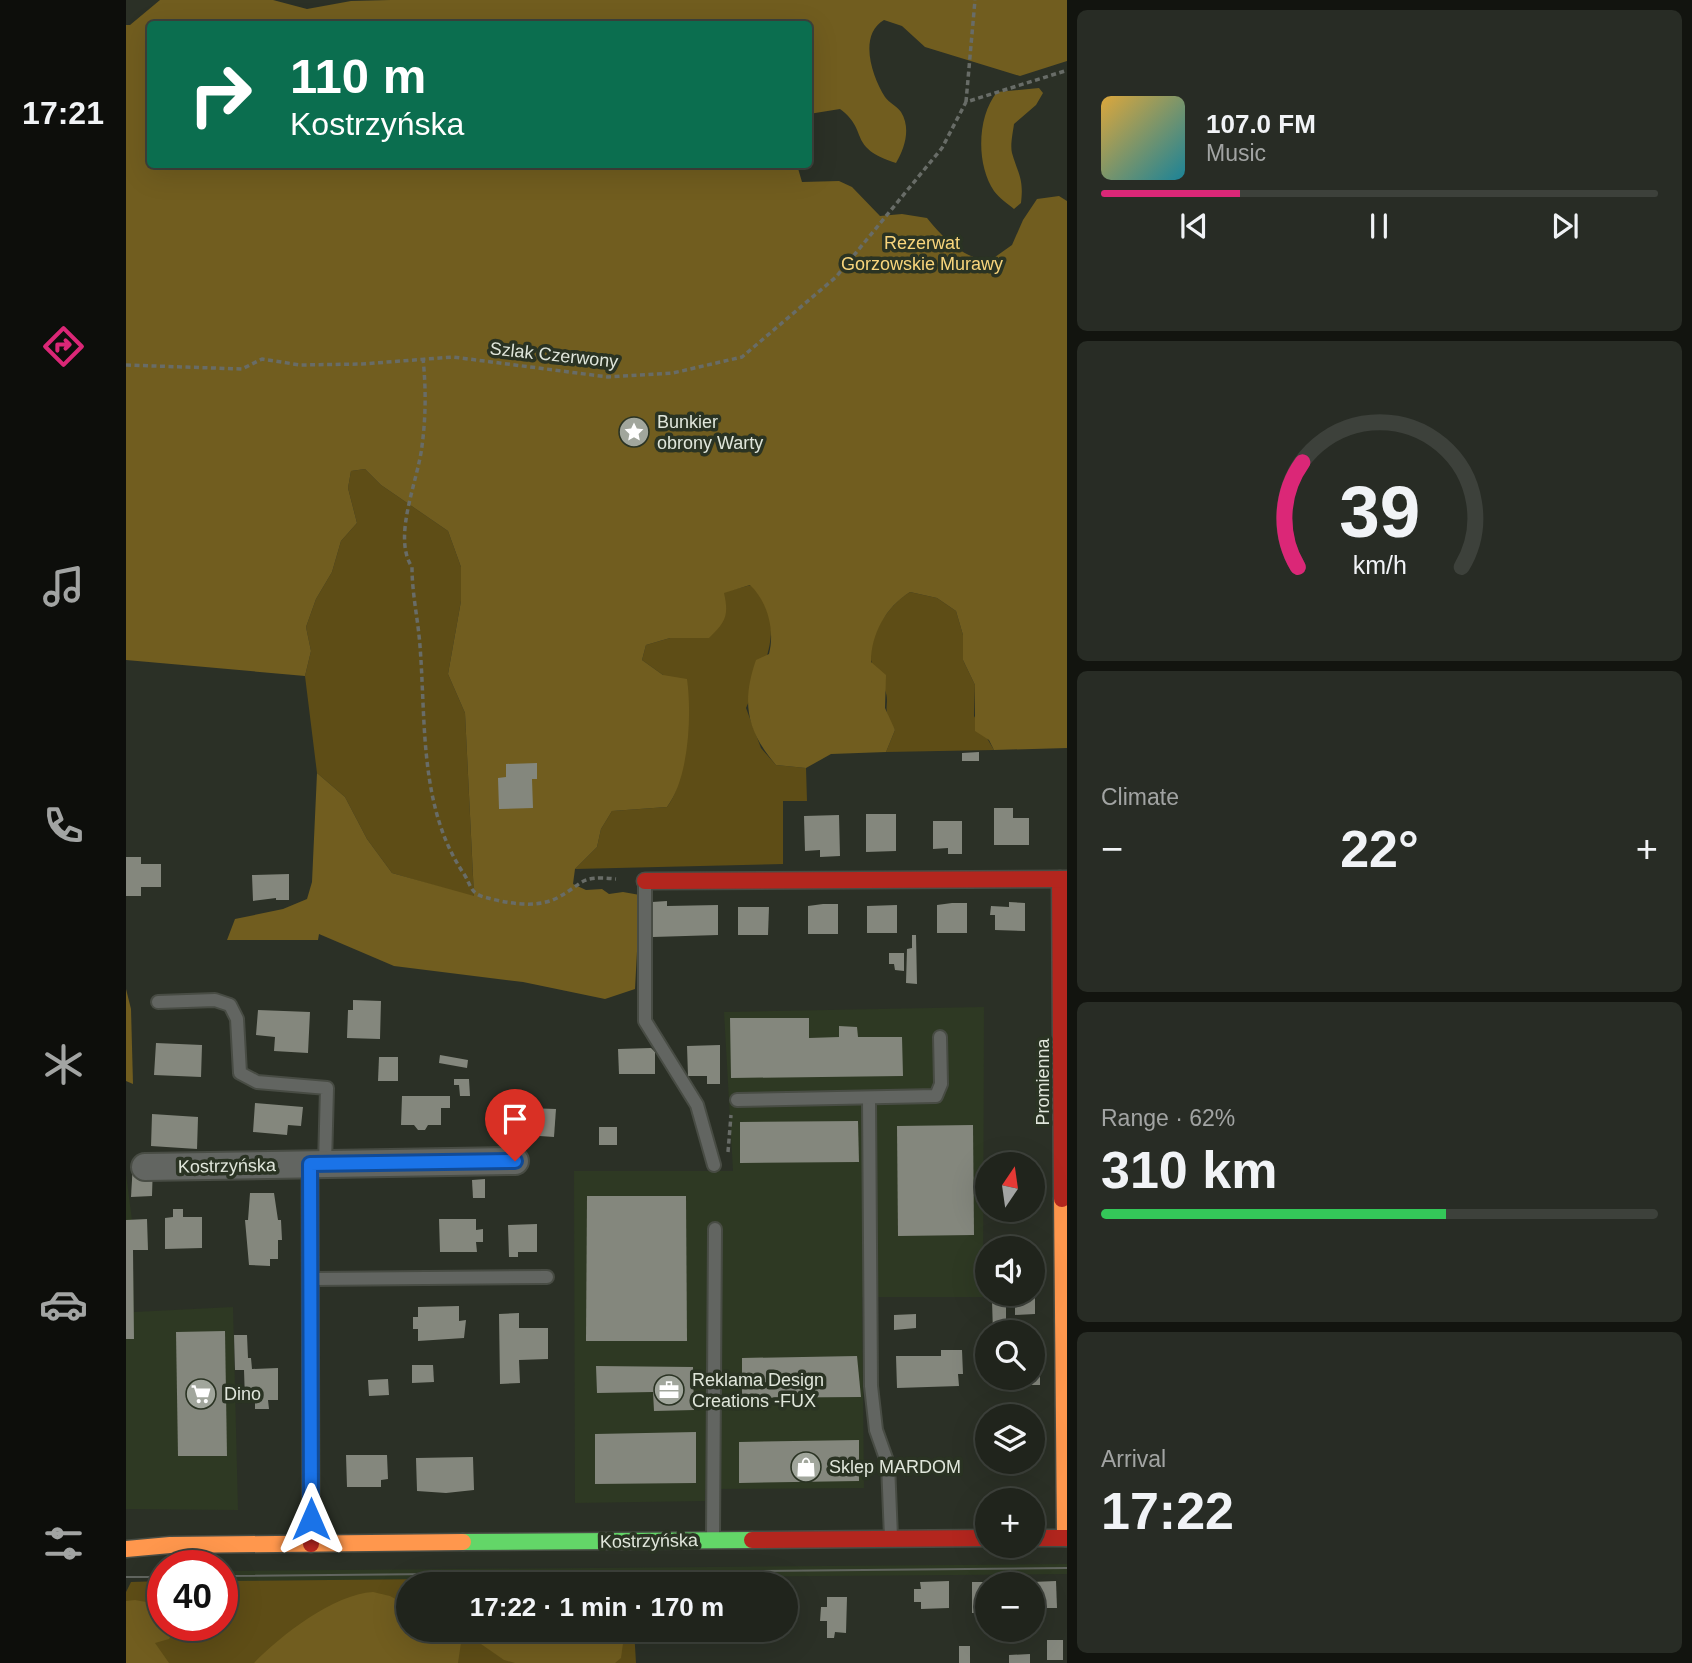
<!DOCTYPE html>
<meta charset="utf-8">
<style>
:root{--surface:#20241c;--page:#282c25;--text:#f1f3f6;--muted:#a2a4a3;--line:#3d413b;--accent:#db2777}
body{margin:0;font-family:Helvetica,sans-serif;background:var(--page);color:var(--text);height:100vh;display:flex;flex-direction:column;font-size:26px;white-space:nowrap}
*{box-sizing:border-box;margin:0}
p{font-size:23px;color:var(--muted)}
.icon{flex:none;width:38px;height:38px;fill:none;stroke:currentColor;stroke-width:2;stroke-linecap:round;stroke-linejoin:round}
.map{position:relative;flex:1;overflow:hidden}
.panel{display:flex;flex-direction:column;gap:10px;padding:10px;background:#12140f;width:625px}
.panel>*{flex:none}
.guide{position:absolute;left:21px;top:21px;width:665px;height:147px;border-radius:7px;box-shadow:0 7px 28px #0002,0 0 0 2px var(--line);background:#0b6e4f;color:#fff;overflow:hidden}
.needle{width:46px;rotate:13deg}
.buttons{position:absolute;left:849px;top:1152px;display:grid;gap:14px}
.buttons a{display:grid;place-items:center;width:70px;height:70px;border-radius:50%;background:var(--surface);box-shadow:0 7px 28px #0002,0 0 0 2px var(--line);font-size:35px}
.speed{position:absolute;left:21px;top:1550px;display:flex;gap:14px;font-size:35px;font-weight:700;text-align:center}
.speed>*{display:grid;place-content:center;width:91px;height:91px;border-radius:50%;background:var(--surface);box-shadow:0 7px 28px #0002,0 0 0 2px var(--line);line-height:1}
.speed .limit{border:10px solid #d22;background:#fff;color:#111}
.pin{position:absolute;display:grid;place-items:center;width:60px;height:60px;color:#fff;margin:-72px -30px;border-radius:50% 50% 50% 0;rotate:-45deg;box-shadow:0 0 7px #0007}
.pin .icon{rotate:45deg}
.me{position:absolute;width:77px;margin:-38px;rotate:0deg;stroke-linejoin:round;filter:drop-shadow(0 0 5px #0008)}
.turn{display:flex;align-items:center;gap:24px;height:147px;padding:0 28px;font-size:32px}
.turn .icon{width:91px;height:91px;stroke-width:2.5}
.turn b{display:block;font-size:49px;line-height:60px}
.big{font-size:52px;font-weight:800;line-height:1.1}
.panel .card{flex:1;display:flex;flex-direction:column;justify-content:center;gap:10px;min-width:0;padding:0 24px;border-radius:10px;background:var(--page)}
.panel .dial{align-items:center;gap:0}
.dial svg{height:182px;overflow:visible;fill:none;stroke:var(--line);stroke-width:7;stroke-linecap:round;text-anchor:middle}
.dial text{fill:var(--text);stroke:none}
.song{display:flex;align-items:center;gap:21px}
.cover{width:84px;height:84px;border-radius:10px;background:linear-gradient(135deg,hsl(40 70% 55%),hsl(190 70% 35%))}
.played{height:7px;border-radius:4px;background:linear-gradient(90deg,var(--accent) 25%,var(--line) 25%)}
.keys{display:flex;justify-content:space-around;direction:ltr}
.heat{display:flex;justify-content:space-between;align-items:center;font-size:38px;direction:ltr}
.charge{height:10px;border-radius:5px;background:linear-gradient(90deg,#34c759 62%,var(--line) 0)}
.trip{position:absolute;left:270px;top:1572px;width:402px;height:70px;border-radius:35px;background:var(--surface);box-shadow:0 7px 28px #0002,0 0 0 2px var(--line);font-weight:800;line-height:70px;text-align:center}
main{display:flex;flex:1;min-height:0}
.menu{display:flex;flex-direction:column;width:126px;justify-content:space-around;align-items:center;background:#0d0e0b;color:var(--muted)}
.menu .icon{width:49px;height:49px}
.menu .current{color:var(--accent)}
.menu b{font-size:32px;color:var(--text)}
.map>svg:first-child{display:block}
.built{fill:#2e3923}
.green{fill:#5e4d16}
.forest{fill:#715d1f}
.building{fill:#84877d}
.lines{fill:none;stroke-linecap:round;stroke-linejoin:round}
.lane-casing{stroke:#484c44;stroke-width:16}
.street-casing{stroke:#484c44;stroke-width:30}
.fast-casing{stroke:#484c44;stroke-width:19}
.slow-casing{stroke:#484c44;stroke-width:19}
.jam-casing{stroke:#484c44;stroke-width:19}
.path{stroke:#686c67;stroke-width:3.5;stroke-dasharray:5 3.5;stroke-linecap:butt}
.lane{stroke:#626561;stroke-width:12}
.street{stroke:#626561;stroke-width:26}
.fast{stroke:#63d668;stroke-width:16}
.slow{stroke:#ff974d;stroke-width:16}
.jam{stroke:#b3261e;stroke-width:16}
.tram{stroke:#61655f;stroke-width:2}
.route-casing{stroke:#114b97;stroke-width:18}
.route{stroke:#1a73e8;stroke-width:12}
.labels{text-anchor:middle;stroke-width:7;stroke-linejoin:round;paint-order:stroke}
.park-label{font-size:18px;fill:#f8d57c;stroke:#2a3323}
.street-label{font-size:18px;fill:#e0e6db;stroke:#2a3323}
.poi-label{font-size:18px;fill:#e0e6db;stroke:#2a3323;text-anchor:start}
</style>
<main>
<nav class="menu">
<b>17:21</b>
<svg class="icon current" aria-label="directions" viewBox="0 0 24 24"><path d="M12 3l9 9-9 9-9-9zM9 14v-3h6M13 9l2 2-2 2"/></svg>
<svg class="icon" aria-label="music" viewBox="0 0 24 24"><path d="M9 18V5l10-2v13"/><circle cx="6" cy="18" r="3"/><circle cx="16" cy="16" r="3"/></svg>
<svg class="icon" aria-label="phone" viewBox="0 0 24 24"><path d="M5 4h4l2 5-3 2q2 4 5 5l2-3 5 2v4C11 20 4 13 5 4z"/></svg>
<svg class="icon" aria-label="climate" viewBox="0 0 24 24"><path d="M12 3v18M4 7l16 10M4 17L20 7"/></svg>
<svg class="icon" aria-label="car" viewBox="0 0 24 24"><path d="M5 17H2v-5l4-1 3-4h7l3 4 3 1v5h-3M9 17h6M6 11h13"/><circle cx="7" cy="17" r="2"/><circle cx="17" cy="17" r="2"/></svg>
<svg class="icon" aria-label="filters" viewBox="0 0 24 24"><path d="M4 7h16M4 17h16"/><circle cx="9" cy="7" r="2"/><circle cx="15" cy="17" r="2"/></svg>
</nav>
<div class="map">
<svg width="942" height="1663" viewBox="0 0 942 1663">
<rect width="100%" height="100%" fill="#2b3026"/>
<g class="built">
<path d="M858 1007 857 1297H736L738 1488 579 1489V1501L449 1503 448 1171H607L598 1012Z"/>
<path d="M0 1174 6 1220 8 1312 107 1307 112 1510 0 1509Z"/>
<path d="M942 1564 941 1574 96 1581V1571Z"/>
</g>
<g class="green">
<path d="M239 469 255 485 322 531 335 567V601L322 674 339 713 348 897 266 873 241 839 219 797 191 773 179 676 185 651 180 627 190 599 206 572 215 541 231 523 222 488 225 471Z"/>
<path d="M625 585C664 622 637 668 620 708L635 748 650 765 680 768 681 801H657V864L449 869 471 847 475 829 486 811 541 807C568 772 545 715 537 675L516 660 520 645 544 638 572 635 598 592Z"/>
<path d="M784 592 811 598 830 611 837 635V660L849 685 848 716 868 750 760 752 769 730C754 707 765 706 759 690 756 680 747 670 745 660 742 634 764 604 784 592Z"/>
<path d="M505 1577V1584H282V1629H508L510 1663H0V1592L5 1582 37 1581V1626H96V1581Z"/>
</g>
<g class="forest">
<path d="M34 0H147L181 9 225 1 264 0H941V61L894 76 799 47 776 26 758 20C732 35 746 77 759 97 763 103 771 106 775 112 785 128 779 148 770 163 720 147 744 131 714 109L683 114 682 24H24V164L671 165 676 182 713 181 726 187 754 216 776 214 801 218C819 240 834 255 862 262L886 245 897 220 911 199 933 196 941 201V748L868 750 863 740 849 731V685L837 660V635L830 611 811 598 784 592C760 607 745 634 745 662L760 675 759 708 769 730 760 752 705 754 680 768 650 765C621 731 615 703 630 660L643 654C649 631 642 602 624 585L598 593C603 615 600 622 583 638H544L520 645 516 660 537 675 561 679C566 715 563 778 541 807L486 811 475 829 471 847 449 869 447 884 460 890 476 889 483 894 497 892 514 895 509 989 479 999 397 982 268 966 193 934 192 940H101L109 919 157 909 181 899 186 882 191 773 219 797 241 839 266 873 348 896 339 713 322 674 335 601V567L322 531 255 485 239 469 225 471 222 488 231 523 215 541 206 572 190 599 180 627 185 651 179 676 0 660V25H4Z"/>
<path d="M913 88 917 93 910 105 888 124C887 132 884 145 886 153 892 174 898 178 895 203L888 209C882 204 873 198 868 191 850 164 851 117 871 92Z"/>
<path d="M0 989 5 1009 7 1084 0 1081Z"/>
<path d="M247 1592 264 1596 282 1606V1629H337L332 1663H128C155 1635 208 1594 247 1592Z"/>
<path d="M9 1600 26 1603 37 1609V1626H51L43 1639 29 1643 43 1663H0V1601Z"/>
<path d="M359 1629H499L495 1658 489 1663H389L378 1660 355 1644Z"/>
</g>
<g class="building">
<path d="M853 752V761H836V753Z"/>
<path d="M411 763V779H406L407 808 373 809 372 778 380 777V764Z"/>
<path d="M868 808H887V818H903V845H868Z"/>
<path d="M740 814H770V851L740 852Z"/>
<path d="M713 815 714 856 694 857V850L679 851 678 816Z"/>
<path d="M807 821H836V854H822V848L807 849Z"/>
<path d="M0 857H15V864H35V887H15V896H0Z"/>
<path d="M163 874V900H150V898L127 901 126 875Z"/>
<path d="M541 901V906L592 905V935L527 937 526 902Z"/>
<path d="M883 902 899 903V931L869 930V915H864L865 906 883 907Z"/>
<path d="M826 903H841V933H811V905Z"/>
<path d="M697 904H712V934H682V906Z"/>
<path d="M771 905V933H741V906Z"/>
<path d="M612 907H643L642 935H612Z"/>
<path d="M786 935H790L791 984 780 983 781 949 786 948Z"/>
<path d="M763 953H778V971L769 970 768 964H763Z"/>
<path d="M227 1000 255 1001 254 1039 221 1038 222 1010H227Z"/>
<path d="M132 1010 184 1012 182 1053 148 1051 149 1037 130 1035Z"/>
<path d="M604 1018H683V1038L713 1037V1026L731 1027 732 1037H776L777 1076 605 1078Z"/>
<path d="M30 1043 76 1045 75 1077 28 1075Z"/>
<path d="M594 1045V1084H581V1076H562L561 1046Z"/>
<path d="M525 1048 529 1052V1074H493L492 1049Z"/>
<path d="M314 1055 342 1060 341 1068 313 1063Z"/>
<path d="M253 1057H272V1081H252Z"/>
<path d="M328 1079H343L344 1096H334L333 1085H328Z"/>
<path d="M276 1096H324V1108H315V1125H302L299 1130H292L288 1125H275Z"/>
<path d="M129 1103 177 1107 175 1126 162 1125 161 1135 127 1132Z"/>
<path d="M400 1108 430 1109 428 1137 399 1135Z"/>
<path d="M26 1114 72 1117 71 1149 25 1146Z"/>
<path d="M732 1121 733 1162 614 1163V1122Z"/>
<path d="M847 1125 848 1235 772 1236 771 1126Z"/>
<rect x="473" y="1127" width="18" height="18"/>
<path d="M7 1162 27 1163 26 1196 5 1197Z"/>
<path d="M359 1179V1198H347L346 1180Z"/>
<path d="M124 1193H148L152 1220H155L156 1240H152V1259H144V1266L123 1265 119 1220H122Z"/>
<path d="M461 1196H560L561 1341H460Z"/>
<path d="M47 1209H57V1217H76V1248L39 1249V1218L47 1217Z"/>
<path d="M21 1219 22 1250H7L8 1339H0V1220Z"/>
<path d="M313 1219H350V1230L357 1229V1242H350L351 1252H314Z"/>
<path d="M411 1224V1252H392V1257H383L382 1225Z"/>
<path d="M909 1295V1314L889 1315V1296Z"/>
<path d="M866 1301H880V1332H867Z"/>
<path d="M333 1306V1321L340 1320 338 1338 292 1341V1329H287V1317H292V1307Z"/>
<path d="M393 1313V1328H422V1359L393 1360 394 1383 374 1384 373 1314Z"/>
<path d="M790 1314V1328L768 1330V1315Z"/>
<path d="M99 1331 101 1456H52L50 1332Z"/>
<path d="M108 1335H121L122 1358H125L126 1369 152 1368V1400H142L143 1409H129V1400H119L118 1370H109Z"/>
<path d="M815 1350H836L837 1374H832L833 1386 771 1388 770 1356H815Z"/>
<path d="M906 1352H914V1385H880V1377H906Z"/>
<path d="M731 1356 735 1397 616 1398V1358Z"/>
<path d="M286 1365H307L308 1382 286 1383Z"/>
<path d="M470 1366 567 1367 568 1410 528 1411 527 1392 471 1393Z"/>
<path d="M262 1379 263 1395 243 1396 242 1380Z"/>
<path d="M570 1432V1483L469 1484V1434Z"/>
<path d="M733 1440V1481L613 1483V1442Z"/>
<path d="M220 1455H261L262 1479 255 1480V1487H221Z"/>
<path d="M347 1457 348 1490 320 1493 291 1491 290 1458Z"/>
<path d="M823 1581V1608L795 1609V1602H788V1589H795L794 1582Z"/>
<path d="M930 1581 931 1608H906V1582Z"/>
<path d="M846 1582H861V1609H853V1613H846Z"/>
<path d="M701 1597H721L720 1633 709 1632 708 1638H701V1621H694L695 1607H701Z"/>
<rect x="921" y="1640" width="16" height="20"/>
<rect x="833" y="1646" width="11" height="17"/>
<path d="M904 1654V1663H883V1655Z"/>
</g>
<g class="lines">
<g class="lane-casing">
<g id="lane">
<path d="M519 885V1021L571 1105 588 1165"/>
<path d="M32 1002 89 1000 104 1005 111 1019 114 1073 131 1082 201 1088 199 1164"/>
<path d="M743 1099 745 1386 750 1430 762 1464 765 1537"/>
<path d="M611 1100 810 1096 815 1084 814 1037"/>
<path d="M188 1279 421 1277"/>
<path d="M587 1536 589 1229"/>
</g>
</g>
<g class="street-casing">
<path id="street" d="M19 1167 389 1161"/>
</g>
<g class="fast-casing">
<path id="fast" d="M337 1542 626 1540"/>
</g>
<g class="slow-casing">
<g id="slow">
<path d="M936 1199 939 1538"/>
<path d="M0 1549 44 1545 337 1542"/>
</g>
</g>
<g class="jam-casing">
<g id="jam">
<path d="M934 879 936 1199"/>
<path d="M519 881 942 879"/>
<path d="M184 1164 185 1544"/>
<path d="M906 1538H942"/>
<path d="M626 1540 861 1538"/>
</g>
</g>
<g class="path">
<path d="M840 102 849 0"/>
<path d="M297 358C300 388 300 416 296 446 292 481 266 537 286 567 286 594 292 619 294 646 300 723 293 808 338 874 345 885 344 893 358 897 380 903 409 909 431 898 459 883 453 875 490 879"/>
<path d="M0 365 116 369 136 359 174 365 236 364 327 357 482 377 547 373 616 357 710 277 816 148 840 102 942 70"/>
<path d="M602 1152 605 1115"/>
</g>
<use href="#lane" class="lane"/>
<use href="#street" class="street"/>
<use href="#fast" class="fast"/>
<use href="#slow" class="slow"/>
<use href="#jam" class="jam"/>
<g class="tram">
<path d="M96 1576 942 1568"/>
<path d="M0 1577H37"/>
</g>
</g>
<g class="lines">
<g class="route-casing">
<path id="route" d="M185 1519 184 1164 389 1161"/>
</g>
<use href="#route" class="route"/>
</g>
<defs>
<g id="sight-disc" transform="scale(1.575)"><circle r="9.5" fill="#a1a69c" stroke="#2a3323"/><path d="M0-6L1.8-2.2L6-1.7L2.9 1.2L3.7 5.4L0 3.3L-3.7 5.4L-2.9 1.2L-6-1.7L-1.8-2.2Z" fill="#fff"/></g>
<g id="office-disc" transform="scale(1.575)"><circle r="9.5" fill="#a1a69c" stroke="#2a3323"/><path d="M-6-3h4V-5.5h4V-3h4V5H-6ZM-1-4.5V-3h2v-1.5ZM-6 0V1H6V0Z" fill="#fff"/></g>
<g id="supermarket-disc" transform="scale(1.575)"><circle r="9.5" fill="#a1a69c" stroke="#2a3323"/><path d="M-6-5.5h2.5l.6 2H6L4.5 2H-2.5L-4.4-4H-6ZM-1.5 3.2a1.3 1.3 0 1 0 .1 0ZM3 3.2a1.3 1.3 0 1 0 .1 0Z" fill="#fff"/></g>
<g id="shop-disc" transform="scale(1.575)"><circle r="9.5" fill="#a1a69c" stroke="#2a3323"/><path d="M-5-2.5h2.3a2.7 3.5 0 0 1 5.4 0H5L5.5 6h-11ZM-1.5-2.5h3a1.5 2.3 0 0 0-3 0Z" fill="#fff"/></g>
</defs>
<g fill-rule="evenodd">
<use href="#sight-disc" x="508" y="432"/>
<use href="#office-disc" x="543" y="1390"/>
<use href="#supermarket-disc" x="75" y="1394"/>
<use href="#shop-disc" x="680" y="1467"/>
</g>
<g class="labels">
<g class="park-label">
<text x="796" y="249">Rezerwat<tspan x="796" dy="21">Gorzowskie Murawy</tspan></text>
</g>
<g class="street-label">
<text transform="translate(428 355) rotate(6)" y="6">Szlak Czerwony</text>
<text transform="translate(917 1082) rotate(-90)" y="6">Promienna</text>
<text transform="translate(101 1166) rotate(-1)" y="6">Kostrzyńska</text>
<text transform="translate(523 1541) rotate(-1)" y="6">Kostrzyńska</text>
</g>
<g class="poi-label">
<text x="531" y="428">Bunkier<tspan x="531" dy="21">obrony Warty</tspan></text>
<text x="566" y="1386">Reklama Design<tspan x="566" dy="21">Creations -FUX</tspan></text>
<text x="98" y="1400">Dino</text>
<text x="703" y="1473">Sklep MARDOM</text>
</g>
</g>
</svg>
<div class="buttons">
<a><svg class="needle" viewBox="-14 -14 28 28"><path d="M0-13l5 13h-10z" fill="#e53935"/><path d="M0 13l5-13h-10z" fill="#a2a4a3"/></svg></a>
<a><svg class="icon" aria-label="sound" viewBox="0 0 24 24"><path d="M4 9h4l5-4v14l-5-4H4zM17 9q2 3 0 6"/></svg></a>
<a><svg class="icon" aria-label="search" viewBox="0 0 24 24"><circle cx="10" cy="10" r="6"/><path d="M15 15l6 6"/></svg></a>
<a><svg class="icon" aria-label="layers" viewBox="0 0 24 24"><path d="M12 4l9 5-9 5-9-5zM3 14l9 5 9-5"/></svg></a>
<a>+</a>
<a>−</a>
</div>
<div class="speed"><div class="limit">40</div></div>
<div class="pin" style="left:389px;top:1161px;background:#d93025"><svg class="icon" aria-label="arrive" viewBox="0 0 24 24"><path d="M6 21V4h12l-3 4 3 4H6"/></svg></div>
<svg class="me" style="left:185px;top:1519px" viewBox="-20 -20 40 40"><path d="M0-17L14 15 0 8-14 15z" fill="#1a73e8" stroke="#fff" stroke-width="4"/></svg>
<div class="trip">17:22 · 1 min · 170 m</div>
<div class="guide">
<div class="turn"><svg class="icon" aria-label="right" viewBox="0 0 24 24"><path d="M7 20v-9h11M14 6l5 5-5 5"/></svg><div><b>110 m</b>Kostrzyńska</div></div>
</div>
</div>
<section class="panel">
<div class="card">
<div class="song"><i class="cover"></i><div><b>107.0 FM</b><p>Music</p></div></div>
<div class="played"></div>
<div class="keys"><svg class="icon" aria-label="previous" viewBox="0 0 24 24"><path d="M18 5L8 12l10 7zM5 5v14"/></svg><svg class="icon" aria-label="pause" viewBox="0 0 24 24"><path d="M8 5v14M16 5v14"/></svg><svg class="icon" aria-label="next" viewBox="0 0 24 24"><path d="M6 5l10 7-10 7zM19 5v14"/></svg></div>
</div>
<div class="card dial"><svg viewBox="0 0 100 80">
<path d="M14 69A42 42 0 1 1 86 69"/>
<path d="M14 69A42 42 0 0 1 16 23" stroke="#db2777"/>
<text x="50" y="56" font-size="32" font-weight="700">39</text>
<text x="50" y="72" font-size="11">km/h</text>
</svg></div>
<div class="card"><p>Climate</p>
<div class="heat"><a>−</a><b class="big">22°</b><a>+</a></div>
</div>
<div class="card"><p>Range · 62%</p><b class="big">310 km</b><div class="charge"></div></div>
<div class="card"><p>Arrival</p><b class="big">17:22</b></div>
</section>
</main>
